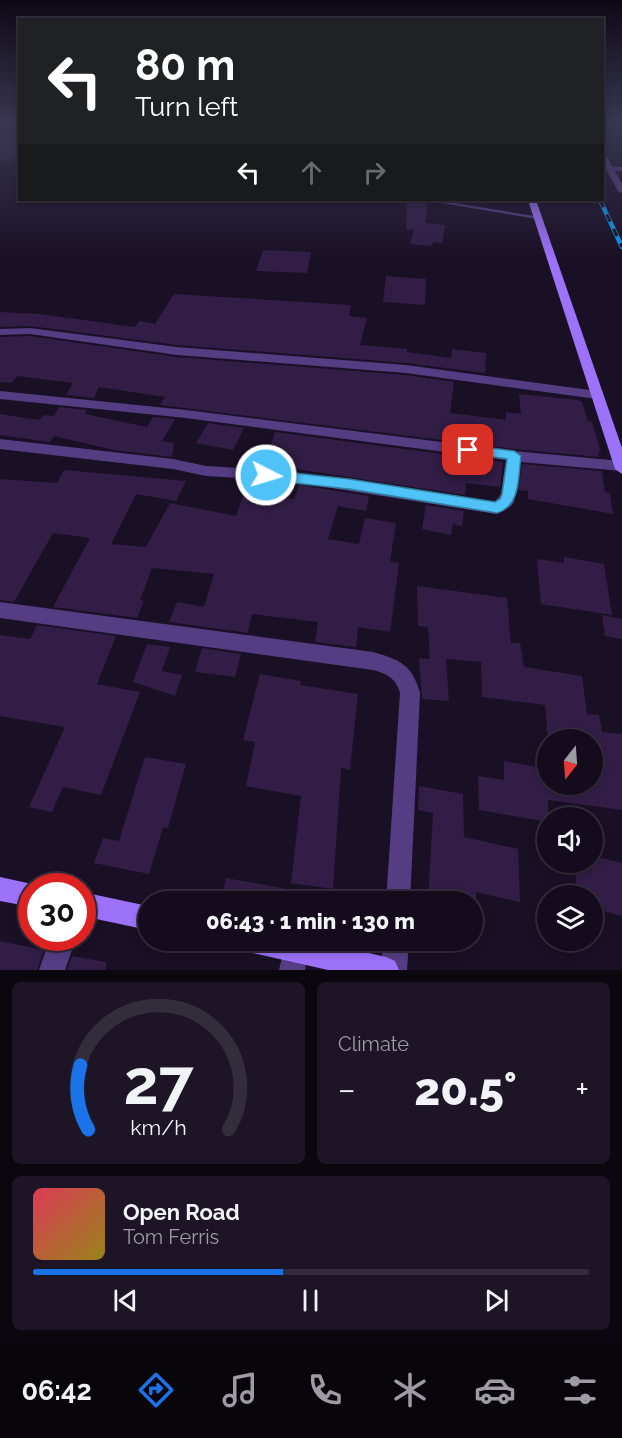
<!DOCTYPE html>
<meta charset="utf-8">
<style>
:root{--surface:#140c1c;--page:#1d1525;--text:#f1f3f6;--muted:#9d9ba3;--line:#332c3b;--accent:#1a73e8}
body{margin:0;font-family:Raleway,sans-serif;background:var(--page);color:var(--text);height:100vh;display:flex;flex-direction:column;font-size:22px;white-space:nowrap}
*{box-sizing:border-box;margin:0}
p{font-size:20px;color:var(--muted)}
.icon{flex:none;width:33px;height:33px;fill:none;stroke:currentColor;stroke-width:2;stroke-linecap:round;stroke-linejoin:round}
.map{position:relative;height:970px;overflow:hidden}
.drawer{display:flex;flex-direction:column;gap:12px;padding:12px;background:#0b070f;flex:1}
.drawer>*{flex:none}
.banner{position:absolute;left:18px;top:18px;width:586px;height:183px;border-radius:0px;box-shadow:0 3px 9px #0003,0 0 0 2px var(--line);background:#202124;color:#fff;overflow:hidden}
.needle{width:39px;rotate:197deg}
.fabs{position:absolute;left:537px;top:729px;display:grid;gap:12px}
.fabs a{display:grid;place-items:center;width:66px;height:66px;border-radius:50%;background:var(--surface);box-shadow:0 3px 9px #0003,0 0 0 2px var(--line);font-size:30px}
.speed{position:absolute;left:18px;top:873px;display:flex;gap:12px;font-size:30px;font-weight:700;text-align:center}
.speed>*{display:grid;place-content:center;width:78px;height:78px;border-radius:50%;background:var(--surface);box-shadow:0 3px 9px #0003,0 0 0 2px var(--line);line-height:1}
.speed .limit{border:9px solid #d22;background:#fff;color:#111}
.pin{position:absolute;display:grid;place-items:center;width:51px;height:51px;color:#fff;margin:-26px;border-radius:12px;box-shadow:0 3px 9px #0006}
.me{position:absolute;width:66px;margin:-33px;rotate:95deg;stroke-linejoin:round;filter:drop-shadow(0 0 4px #0008)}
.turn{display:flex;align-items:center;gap:21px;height:126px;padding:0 18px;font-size:27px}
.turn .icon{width:78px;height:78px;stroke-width:2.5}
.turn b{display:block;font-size:42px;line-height:51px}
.lanes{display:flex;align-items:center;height:57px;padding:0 18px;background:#0003;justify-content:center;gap:30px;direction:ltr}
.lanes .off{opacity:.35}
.big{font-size:45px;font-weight:800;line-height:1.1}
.drawer .tile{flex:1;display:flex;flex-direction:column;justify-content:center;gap:9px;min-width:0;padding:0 21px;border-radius:9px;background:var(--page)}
.drawer .dial{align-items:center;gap:0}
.dial svg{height:156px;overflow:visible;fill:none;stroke:var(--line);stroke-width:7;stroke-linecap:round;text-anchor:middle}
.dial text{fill:var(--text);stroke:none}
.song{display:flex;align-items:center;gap:18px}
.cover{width:72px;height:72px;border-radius:9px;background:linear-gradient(135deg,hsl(350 70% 55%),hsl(50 70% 35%))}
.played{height:6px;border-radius:3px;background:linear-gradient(90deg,var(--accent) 45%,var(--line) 45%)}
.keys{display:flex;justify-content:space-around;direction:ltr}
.heat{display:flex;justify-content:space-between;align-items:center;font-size:33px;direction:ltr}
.drawer .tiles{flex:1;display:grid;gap:12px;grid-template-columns:1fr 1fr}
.tile:last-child{grid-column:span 2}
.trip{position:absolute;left:138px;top:891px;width:345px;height:60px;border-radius:30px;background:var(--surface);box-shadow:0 3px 9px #0003,0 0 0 2px var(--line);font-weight:800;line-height:60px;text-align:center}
.menu{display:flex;height:96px;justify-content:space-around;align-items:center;background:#08050b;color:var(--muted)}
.menu .icon{width:42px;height:42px}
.menu .on{color:var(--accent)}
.menu b{font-size:27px;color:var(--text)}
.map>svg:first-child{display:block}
.building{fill:#311d46}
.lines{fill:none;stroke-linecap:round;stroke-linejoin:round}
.lane{fill:#543d83;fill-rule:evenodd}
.street{fill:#543d83;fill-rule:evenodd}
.secondary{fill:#9c72f9;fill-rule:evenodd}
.rail-casing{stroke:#0b9bf5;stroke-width:4.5}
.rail{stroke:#1a1026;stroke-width:3;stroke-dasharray:8;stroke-linecap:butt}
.route{fill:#4fc3f7;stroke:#337fa1;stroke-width:1.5}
</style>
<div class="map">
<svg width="622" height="970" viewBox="0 0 622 970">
<rect width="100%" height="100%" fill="#1a1026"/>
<g class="building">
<path d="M0 131 20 132V154L11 161 0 160Z"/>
<path d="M407 201 427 203 426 223 445 225 442 243 433 242 432 246 410 244 414 230 406 229Z"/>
<path d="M263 250 311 252 307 273 256 271Z"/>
<path d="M386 276 426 279 425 305 383 302Z"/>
<path d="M174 294 351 305 349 316 367 318 360 345 407 349V352L451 358 452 349 486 353 485 373 406 363 177 345 30 326 0 327V312L39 314 135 327 139 321 155 324Z"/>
<path d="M30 336 177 357 406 375 454 382 450 413 506 420V412L521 414 519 394 578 400 582 402 588 421 592 422 601 452H598L599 457 514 449 160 405 165 397 99 387 94 398 66 395 73 383 17 376 11 383 0 382V337Z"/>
<path d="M59 407 87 410 85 414 147 427 153 417 175 419 162 441 174 443 172 457 114 450 54 436 50 442 0 435V414L39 420 44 415 54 416Z"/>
<path d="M208 423 244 428 233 450 196 443Z"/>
<path d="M275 432 503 462 500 487 466 483 465 495 264 464Z"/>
<path d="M522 464 602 471 605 492 610 493 613 514 528 499V491L518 490Z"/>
<path d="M64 470 186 481 176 501 136 494 111 544 146 547 170 503 236 516 245 491 294 499 299 485 369 496 366 511 338 506 328 539 359 544 365 518 396 523 390 561 399 563 390 632 358 627 356 647 315 642 318 622 252 614 248 633 169 622 177 602 204 607 214 574 152 568 140 600 144 601 137 618 53 607 90 538 53 533 14 602 0 600V479L57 483Z"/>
<path d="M426 505 464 511 462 526 453 524 451 535 422 529Z"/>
<path d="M564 557 604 564 612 615 541 604 537 559 564 563Z"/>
<path d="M417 586 507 598 511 643H520L524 667 582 676 587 714 599 715 602 732 622 734V810L548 800V822L479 810 478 776 504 780V761L548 769V784H592V740H548L545 705 482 697 481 662 446 659 449 701 422 699 419 658 430 659 428 627 418 626Z"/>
<path d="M602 615 622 619V639L605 636Z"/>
<path d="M37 625 116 636 97 684 140 692 101 795 63 787 52 812 29 807 65 727 0 716V635L30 639Z"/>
<path d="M147 644 170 647 162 671 182 675 175 696 133 682Z"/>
<path d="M202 648 241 654 235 677 195 672Z"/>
<path d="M260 674 301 681 300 685 358 694 350 770 341 768 333 889 291 883 301 796 246 786 255 742 243 740Z"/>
<path d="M145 757 186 764 168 828 163 827 149 874 94 863 103 838 119 841Z"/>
<path d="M419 786 463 794 464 837 518 849 520 902 476 892V902H428L433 813 418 810Z"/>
<path d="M592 856 622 863V916L592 908V896H577L575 862H592Z"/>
<path d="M226 878 309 893 308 902H221Z"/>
<path d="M0 941 44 950 37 970H0Z"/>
<path d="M72 956 106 962V970H67Z"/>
</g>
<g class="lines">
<g class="lane">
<path d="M610 167H622V171L608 170Z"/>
<path d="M424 200H437L540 217 537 219Z"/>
</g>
<g class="street">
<path d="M603 155 607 157 622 184V193L618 191 603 164Z"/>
<path d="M30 328 177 347 406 365 597 391 603 395 597 399 406 373 177 355 30 334 0 335V329Z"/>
<path d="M0 391 186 410 514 451 621 461 622 471 520 462 514 502 511 506 497 514 287 481 206 476 173 469 0 449V439L173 459 206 466 287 471 495 502 501 494 506 460 186 418 0 399Z"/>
<path d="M0 602 373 652C400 660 412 664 420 693L410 902H386L400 693C396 678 387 674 373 670L0 618Z"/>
<path d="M50 938H76L65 970H39Z"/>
<path d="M303 940 308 950 305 970H279L286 941Z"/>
<path d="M383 940H409L407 970H381Z"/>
</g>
<g class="secondary">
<path d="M528 200H536L622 448V474L615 469Z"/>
<path d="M0 877 41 886H32V907L0 901Z"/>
<path d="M82 892 148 906V930L82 916Z"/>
<path d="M240 940H313L386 957 395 961 399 970H328L253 953 244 949Z"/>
</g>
<g class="rail-casing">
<path id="rail" d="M600 200 622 247"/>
</g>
<use href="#rail" class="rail"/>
</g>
<linearGradient id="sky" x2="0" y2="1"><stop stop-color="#0e0915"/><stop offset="0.47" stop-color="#383752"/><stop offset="1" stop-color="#383752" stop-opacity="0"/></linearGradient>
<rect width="622" height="259" fill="url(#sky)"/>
<path class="route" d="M468 445 514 451 521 456C518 476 521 506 497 513L349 489 266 480 260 475 266 470 349 479 495 502 500 499 502 494 507 459 463 453 461 450Z"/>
</svg>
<div class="fabs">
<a><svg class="needle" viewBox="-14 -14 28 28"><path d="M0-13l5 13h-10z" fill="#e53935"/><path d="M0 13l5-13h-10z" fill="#9d9ba3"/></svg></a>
<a><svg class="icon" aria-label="sound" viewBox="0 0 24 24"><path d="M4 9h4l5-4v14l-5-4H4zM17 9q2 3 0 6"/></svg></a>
<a><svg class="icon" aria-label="layers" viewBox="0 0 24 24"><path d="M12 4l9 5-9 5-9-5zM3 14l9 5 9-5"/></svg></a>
</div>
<div class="speed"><div class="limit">30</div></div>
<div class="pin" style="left:468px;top:450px;background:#d93025"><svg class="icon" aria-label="arrive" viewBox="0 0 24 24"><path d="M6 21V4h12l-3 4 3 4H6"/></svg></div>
<svg class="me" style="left:266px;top:475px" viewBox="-20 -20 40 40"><circle r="17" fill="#4fc3f7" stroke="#fff" stroke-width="3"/><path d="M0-11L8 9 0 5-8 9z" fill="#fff"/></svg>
<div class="trip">06:43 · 1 min · 130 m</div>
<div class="banner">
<div class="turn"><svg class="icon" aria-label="left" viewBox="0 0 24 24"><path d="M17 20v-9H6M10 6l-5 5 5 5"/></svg><div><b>80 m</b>Turn left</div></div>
<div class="lanes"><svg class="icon" aria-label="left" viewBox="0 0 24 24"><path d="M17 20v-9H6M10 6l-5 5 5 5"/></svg><svg class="icon off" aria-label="ahead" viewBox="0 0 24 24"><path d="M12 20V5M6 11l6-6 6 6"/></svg><svg class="icon off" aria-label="right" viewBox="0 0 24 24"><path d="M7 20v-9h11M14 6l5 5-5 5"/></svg></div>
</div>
</div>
<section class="drawer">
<div class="tiles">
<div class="tile dial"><svg viewBox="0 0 100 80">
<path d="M14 69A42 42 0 1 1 86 69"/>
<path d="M14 69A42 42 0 0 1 10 36" stroke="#1a73e8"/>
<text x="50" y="56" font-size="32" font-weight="700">27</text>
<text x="50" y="72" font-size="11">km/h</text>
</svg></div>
<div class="tile"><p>Climate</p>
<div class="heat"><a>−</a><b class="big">20.5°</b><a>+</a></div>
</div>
<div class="tile">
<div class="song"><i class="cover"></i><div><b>Open Road</b><p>Tom Ferris</p></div></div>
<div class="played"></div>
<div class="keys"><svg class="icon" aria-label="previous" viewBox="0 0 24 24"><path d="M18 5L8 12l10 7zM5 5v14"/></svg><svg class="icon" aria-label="pause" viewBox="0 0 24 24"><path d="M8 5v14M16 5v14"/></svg><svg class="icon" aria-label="next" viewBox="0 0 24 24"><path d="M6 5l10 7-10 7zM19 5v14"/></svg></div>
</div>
</div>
</section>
<nav class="menu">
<b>06:42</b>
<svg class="icon on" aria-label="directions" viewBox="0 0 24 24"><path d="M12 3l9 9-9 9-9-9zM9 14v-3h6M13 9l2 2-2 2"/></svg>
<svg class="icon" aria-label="music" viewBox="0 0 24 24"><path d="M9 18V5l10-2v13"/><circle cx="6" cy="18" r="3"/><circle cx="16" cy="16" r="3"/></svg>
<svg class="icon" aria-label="phone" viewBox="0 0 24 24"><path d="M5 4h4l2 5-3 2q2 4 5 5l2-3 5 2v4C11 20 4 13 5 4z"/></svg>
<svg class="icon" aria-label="climate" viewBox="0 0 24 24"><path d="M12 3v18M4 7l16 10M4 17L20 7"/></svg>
<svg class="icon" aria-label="car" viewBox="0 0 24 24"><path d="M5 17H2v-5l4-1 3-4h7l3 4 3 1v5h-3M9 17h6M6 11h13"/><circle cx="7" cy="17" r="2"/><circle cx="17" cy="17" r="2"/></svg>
<svg class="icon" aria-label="filters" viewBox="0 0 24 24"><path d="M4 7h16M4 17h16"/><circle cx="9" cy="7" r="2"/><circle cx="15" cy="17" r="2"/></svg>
</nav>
